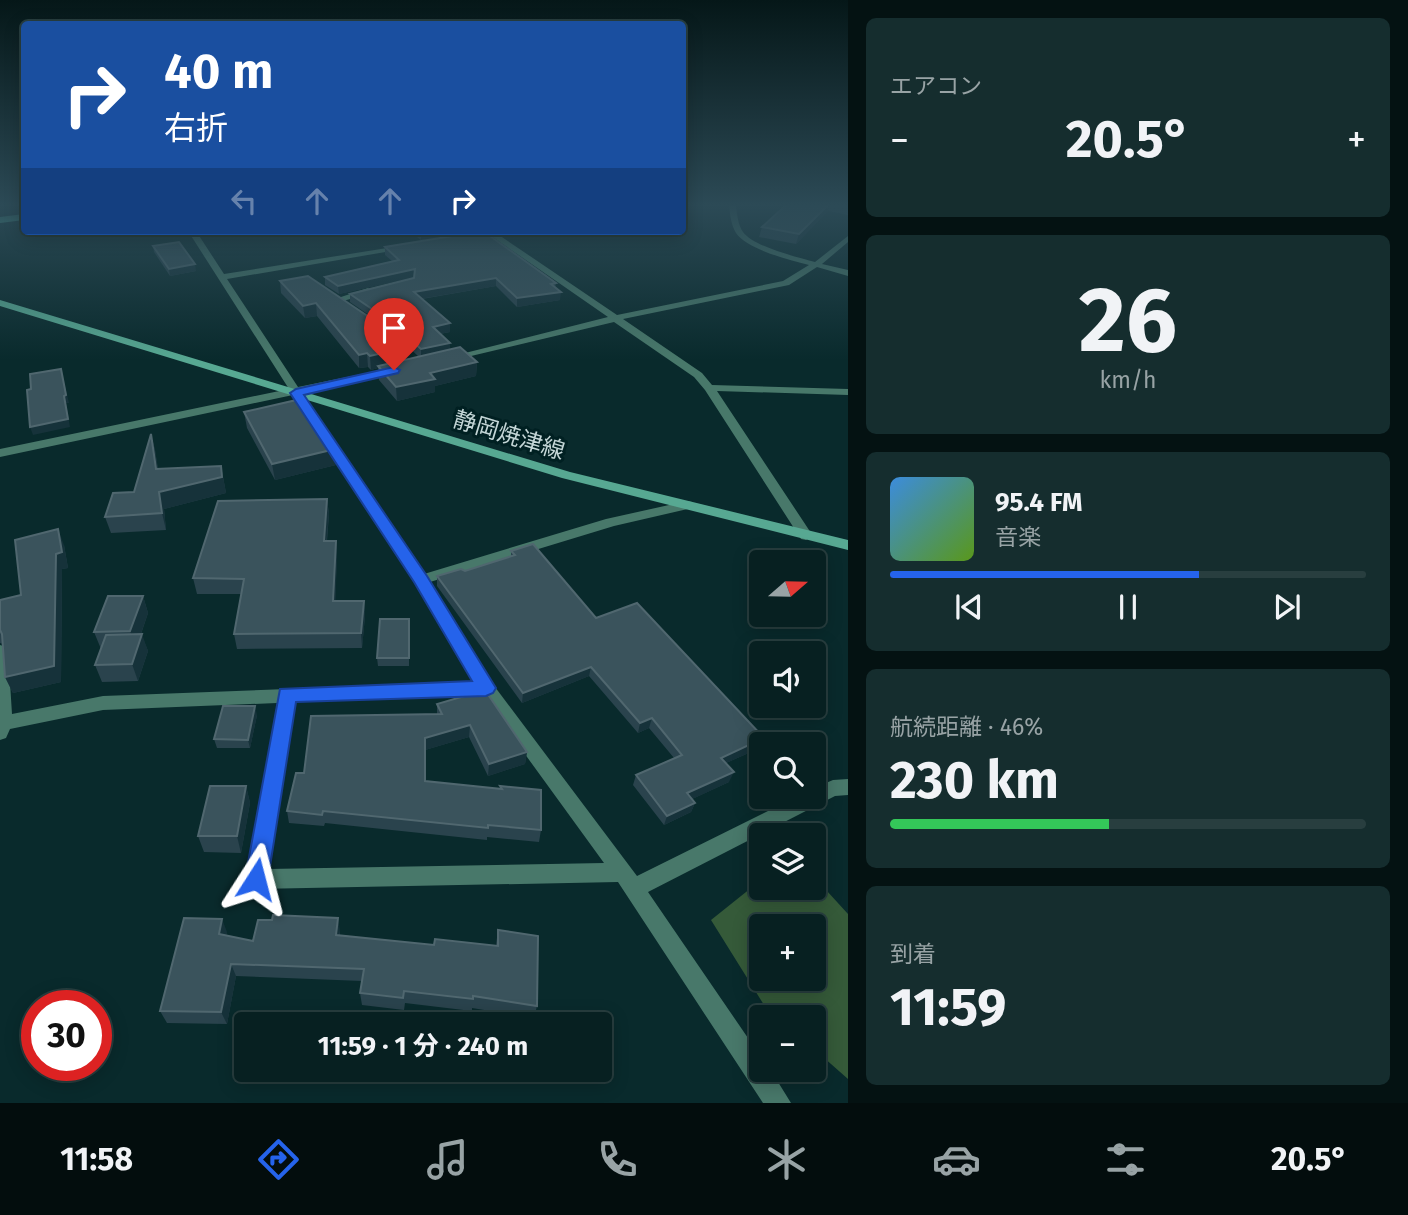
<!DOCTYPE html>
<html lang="ja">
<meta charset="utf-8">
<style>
:root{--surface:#072021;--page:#152d2e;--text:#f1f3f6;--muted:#98a3a5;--line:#283e3f;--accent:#2563eb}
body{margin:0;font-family:"Fira Sans","Noto Sans JP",sans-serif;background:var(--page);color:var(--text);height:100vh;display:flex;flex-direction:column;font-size:26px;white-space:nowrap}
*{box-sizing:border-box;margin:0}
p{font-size:23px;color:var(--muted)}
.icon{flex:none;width:38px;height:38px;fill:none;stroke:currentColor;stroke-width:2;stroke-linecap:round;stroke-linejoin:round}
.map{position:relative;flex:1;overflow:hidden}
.sheet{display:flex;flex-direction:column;gap:18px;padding:18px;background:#041212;width:560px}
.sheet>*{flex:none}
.banner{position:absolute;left:21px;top:21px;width:665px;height:214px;border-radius:7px;box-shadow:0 4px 18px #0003,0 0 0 2px var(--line);background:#1a4fa0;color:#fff;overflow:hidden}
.needle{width:46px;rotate:70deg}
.buttons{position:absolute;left:749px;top:550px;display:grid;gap:14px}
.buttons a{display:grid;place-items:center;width:77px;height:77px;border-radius:7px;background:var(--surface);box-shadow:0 4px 18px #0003,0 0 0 2px var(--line);font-size:35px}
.speed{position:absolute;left:21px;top:990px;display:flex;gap:14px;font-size:35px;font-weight:700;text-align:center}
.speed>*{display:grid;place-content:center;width:91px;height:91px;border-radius:50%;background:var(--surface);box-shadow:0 4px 18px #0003,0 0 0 2px var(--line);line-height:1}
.speed .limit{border:10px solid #d22;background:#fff;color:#111}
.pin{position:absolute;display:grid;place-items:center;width:60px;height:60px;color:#fff;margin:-72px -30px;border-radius:50% 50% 50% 0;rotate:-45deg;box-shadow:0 0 7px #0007}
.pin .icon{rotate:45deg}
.me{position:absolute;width:77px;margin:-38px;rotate:9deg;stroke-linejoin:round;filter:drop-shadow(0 0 5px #0008)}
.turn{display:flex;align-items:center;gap:24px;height:147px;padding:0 28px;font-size:32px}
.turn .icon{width:91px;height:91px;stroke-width:2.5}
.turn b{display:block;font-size:49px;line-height:60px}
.lanes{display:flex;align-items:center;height:66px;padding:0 28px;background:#0003;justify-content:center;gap:35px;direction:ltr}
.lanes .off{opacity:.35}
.big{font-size:52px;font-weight:700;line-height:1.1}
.sheet .tile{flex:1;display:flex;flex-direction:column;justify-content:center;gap:10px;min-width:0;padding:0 24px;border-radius:10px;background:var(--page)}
.sheet .dial{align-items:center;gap:0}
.dial b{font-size:91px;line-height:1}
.song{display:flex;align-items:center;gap:21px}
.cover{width:84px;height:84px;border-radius:10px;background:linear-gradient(135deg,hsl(210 70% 55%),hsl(90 70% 35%))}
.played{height:7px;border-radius:4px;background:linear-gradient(90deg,var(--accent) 65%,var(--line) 65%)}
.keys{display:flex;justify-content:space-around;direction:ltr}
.heat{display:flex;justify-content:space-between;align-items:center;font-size:38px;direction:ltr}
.charge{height:10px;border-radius:5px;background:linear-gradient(90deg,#34c759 46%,var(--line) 0)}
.trip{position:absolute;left:234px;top:1012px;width:378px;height:70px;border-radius:7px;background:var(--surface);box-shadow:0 4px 18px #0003,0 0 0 2px var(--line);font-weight:700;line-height:70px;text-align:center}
.tabs{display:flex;height:112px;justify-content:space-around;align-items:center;background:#030d0d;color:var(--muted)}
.tabs .icon{width:49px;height:49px}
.tabs .current{color:var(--accent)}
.tabs b{font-size:32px;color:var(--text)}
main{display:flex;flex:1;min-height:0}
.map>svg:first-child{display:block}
.forest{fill:#355a39;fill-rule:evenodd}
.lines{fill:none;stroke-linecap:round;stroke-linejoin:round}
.minor{fill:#48786a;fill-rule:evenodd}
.secondary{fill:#57a892;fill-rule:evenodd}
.trunk{fill:#65debf;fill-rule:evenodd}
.wall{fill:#2a434d}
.shaded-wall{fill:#16323a}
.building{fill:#3a535c;stroke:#50676f;stroke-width:2}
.route{fill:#2563eb;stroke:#184099;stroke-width:2}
.labels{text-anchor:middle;stroke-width:6;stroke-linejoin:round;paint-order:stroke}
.street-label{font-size:23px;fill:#c4d6d7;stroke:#002022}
</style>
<main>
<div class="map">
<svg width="848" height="1103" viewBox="0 0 848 1103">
<rect width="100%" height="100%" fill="#092a2c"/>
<path class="forest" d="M761 876V887H814V882L827 891 848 914V1079L814 1049V1017H778L764 1005 711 920 751 888ZM761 926H814V978H761Z"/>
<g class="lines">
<g class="minor">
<path d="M729 205H736C737 214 738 225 743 232 754 247 797 257 815 262L848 236V242L822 264 848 270V276L817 267 789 285 623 319 702 373 712 385 848 389V395L717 391 813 536 806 540 801 539 705 390 694 377 614 322 450 361 445 358 608 317 484 231H493L617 315 783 281 809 265C790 260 748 250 736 233 731 225 730 214 729 205Z"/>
<path d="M188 231H196L224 274 406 245 407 247 403 249 227 279 298 387 396 367 401 370 396 373 302 393 317 415 311 418 307 417 293 395 0 457V449L289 389Z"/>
<path d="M368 288 372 291 371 293 336 303 332 300Z"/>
<path d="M326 434 330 436 424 574 606 519 687 501 692 502 694 505 692 508 614 526 430 582 492 683 637 876 798 796H814V788L833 780 848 779V795L835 796 648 892 761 1057V1069H770L791 1103H763L618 882 256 889 249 886 246 879 277 703 103 710 10 729 6 738 0 740V645L6 647 8 651 12 714 103 696 474 682 415 583 320 438ZM482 695 604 863 268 869 294 702Z"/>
</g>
<path class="secondary" d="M0 300 570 472 848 540V550L562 478 0 306Z"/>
<path class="trunk" d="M24 214V220L0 223V217Z"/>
</g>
<g class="wall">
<path d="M786 205H848V215L828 211 796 244 759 237 762 227Z"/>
<path d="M409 231H473L421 240Z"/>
<path d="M153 246 196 271 170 276 154 252Z"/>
<path d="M385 247 556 283 555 288 560 300 517 307 496 286 422 299 450 332 440 334 450 343V350L477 362 476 376 435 386V392L397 401 379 380 378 368 371 370 368 367 359 368 317 316 305 318 281 293 280 281 406 360 419 357 388 328 350 302V294L414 277 339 294 325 285V277L392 261 385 255Z"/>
<path d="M244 412 336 465 275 480 247 428Z"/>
<path d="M151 434 155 450 158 469 221 466 226 493 164 509 166 530 111 533 105 517 134 492Z"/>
<path d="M327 499 329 514 327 541H336L337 556 335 601H364L365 616 362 648 237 649 234 634 241 594H197L193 578Z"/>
<path d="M64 545 68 568 62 569 61 682 13 693 5 677 3 644 0 643V600L21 595Z"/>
<path d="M511 551 760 748 726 763 729 782 692 799 695 803 691 812 664 825 633 785 636 775 674 758 649 728 638 733 589 676 522 703 437 586V576L465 571 511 556Z"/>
<path d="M143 596 148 613 141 634 148 651 138 681 102 682 95 665 101 649 94 632Z"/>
<path d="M409 619V666H378L377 658Z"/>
<path d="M437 704 527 752 525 764 488 776 469 737 425 750V781L500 789V786L541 830 539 842 487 837V840L325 823 324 826 289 823 287 811 304 773 437 714Z"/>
<path d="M257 715 250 748H217L214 739Z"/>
<path d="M246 786 250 803 241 853 204 852 198 836Z"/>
<path d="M498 930 537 1006 534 1018 472 1008V1011L405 1003 404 1010 362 1005 360 993 362 981 236 976 227 1024 167 1023 160 1011 227 932 226 935 253 941 340 931V935L434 945H496Z"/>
</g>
<g class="shaded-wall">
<path d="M828 205H830L828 211 796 244 799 234Z"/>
<path d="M438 231H473L421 240V234Z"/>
<path d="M195 264 196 271 170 276 169 269Z"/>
<path d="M415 269V277L339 294 338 286Z"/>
<path d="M496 278V286L414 300V292Z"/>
<path d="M561 292 560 300 517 307V298Z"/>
<path d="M316 303 317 316 305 318 303 306Z"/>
<path d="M450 323V332L433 335V327Z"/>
<path d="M450 343V351L421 358V349Z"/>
<path d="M405 348 406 362 378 366V368L371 370 370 356Z"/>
<path d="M367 353 368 367 359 368V355Z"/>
<path d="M477 362 476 376 435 386V392L397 401 396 387 430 373Z"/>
<path d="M61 369 69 403H66L70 427 33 435 30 427Z"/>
<path d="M151 434 155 450 160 486 156 469Z"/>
<path d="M335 449 336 465 275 480 272 464Z"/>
<path d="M221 466 226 493 164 509 166 530 162 513 159 492Z"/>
<path d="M327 499 329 514 325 556 324 541Z"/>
<path d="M58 529 64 545 68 568 62 569 61 682 13 693 5 677Z"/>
<path d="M336 541 337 556 335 616 333 601Z"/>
<path d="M143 596 148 613 136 648 130 631Z"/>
<path d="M364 601 365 616 362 648 361 633Z"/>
<path d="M142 634 148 651 138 681 132 664Z"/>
<path d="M591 667 589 676 522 703 523 693Z"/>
<path d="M255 706 257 715 250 748 248 740Z"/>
<path d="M652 718 649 728 638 733 640 723Z"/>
<path d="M470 725 469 737 425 750V738Z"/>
<path d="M764 738 760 748 717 767 721 758Z"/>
<path d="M527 752 525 764 488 776 489 764Z"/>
<path d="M734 772 729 782 684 803 687 793Z"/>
<path d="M246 786 250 803 241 853 237 836Z"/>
<path d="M695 803 691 812 664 825 667 816Z"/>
<path d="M338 918 340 931 338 948 336 935Z"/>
<path d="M222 919 227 932 224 947 219 934Z"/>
<path d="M231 964 236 976 227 1024 221 1012Z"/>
</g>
<g class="building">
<path d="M786 205H828L799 234 762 227Z"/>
<path d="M417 231H438L421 234Z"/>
<path d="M483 231 556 283 551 284 561 292 517 298 496 278 414 292 450 323 433 327 450 343 421 349 388 320 350 294 414 278 415 269 338 286 325 277 399 260 385 247Z"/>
<path d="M179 242 195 264 169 269 153 246Z"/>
<path d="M308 276 378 323 405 348 370 356 367 353 359 355 316 303 303 306 280 281Z"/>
<path d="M460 347 477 362 430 373 435 379 396 387 378 366Z"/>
<path d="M61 369 66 395 64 396 68 419 30 427 27 390 31 389 30 374Z"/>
<path d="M301 399 335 449 272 464 244 412Z"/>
<path d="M151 434 156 469 221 466 222 477 159 492 162 513 105 517 113 493 134 492Z"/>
<path d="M327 499 324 541H336L333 601H364L361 633 234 634 244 579 193 578 218 501Z"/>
<path d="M58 529 62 552 56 554 54 666 5 677 2 634 0 630V600L21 595 15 540Z"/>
<path d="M533 544 596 618 637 603 764 738 721 758 734 772 687 793 695 803 667 816 636 775 682 755 652 718 640 723 591 667 523 693 437 576 461 569 465 571 515 555 511 551Z"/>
<path d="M108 596H143L130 631 94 632Z"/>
<path d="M380 619H409V658H377Z"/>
<path d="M142 634 132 664 95 665 106 635Z"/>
<path d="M485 690 527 752 489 764 470 725 425 738V781L502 789 500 786 541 790V830L488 825V828L323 811 322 815 287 811 296 773H304L311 716 442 714 437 704Z"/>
<path d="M223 706H255L248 740 214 739Z"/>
<path d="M210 786H246L237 836H198Z"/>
<path d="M273 915 338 918 336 935 434 945 435 939 498 946V930L538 936 537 1006 473 996V999L404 991 403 998 360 993 364 969 231 964 221 1012 160 1011 184 918 222 919 219 934 253 941 258 920H272Z"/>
</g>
<linearGradient id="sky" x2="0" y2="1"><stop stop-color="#051718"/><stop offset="0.57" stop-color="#2c4a56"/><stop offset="1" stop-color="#2c4a56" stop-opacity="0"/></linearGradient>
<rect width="848" height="360" fill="url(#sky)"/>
<path class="route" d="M394 367 400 370 398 373 304 395 427 576 496 688 493 693 486 696 296 702 268 879 265 887 256 890 248 887 245 879 280 689 472 681 414 582 290 393 296 389Z"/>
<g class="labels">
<g class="street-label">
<text transform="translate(509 435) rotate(17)" y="8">静岡焼津線</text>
</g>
</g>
</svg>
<div class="buttons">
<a><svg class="needle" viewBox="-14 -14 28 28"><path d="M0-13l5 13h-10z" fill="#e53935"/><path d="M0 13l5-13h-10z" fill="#98a3a5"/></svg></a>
<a><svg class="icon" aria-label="sound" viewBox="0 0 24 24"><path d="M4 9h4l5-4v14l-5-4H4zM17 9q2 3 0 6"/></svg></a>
<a><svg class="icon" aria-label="search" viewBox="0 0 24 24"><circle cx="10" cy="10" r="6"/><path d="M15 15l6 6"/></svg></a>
<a><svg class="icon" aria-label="layers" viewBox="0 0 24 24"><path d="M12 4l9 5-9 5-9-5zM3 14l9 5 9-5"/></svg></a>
<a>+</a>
<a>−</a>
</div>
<div class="speed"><div class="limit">30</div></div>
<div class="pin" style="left:394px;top:370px;background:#d93025"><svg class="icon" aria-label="arrive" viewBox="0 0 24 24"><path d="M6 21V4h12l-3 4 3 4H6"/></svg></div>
<svg class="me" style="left:256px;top:879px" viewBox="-20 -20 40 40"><path d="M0-17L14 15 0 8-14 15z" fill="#2563eb" stroke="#fff" stroke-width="4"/></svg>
<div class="trip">11:59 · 1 分 · 240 m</div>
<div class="banner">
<div class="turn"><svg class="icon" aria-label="right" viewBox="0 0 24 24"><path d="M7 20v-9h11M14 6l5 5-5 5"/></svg><div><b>40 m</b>右折</div></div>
<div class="lanes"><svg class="icon off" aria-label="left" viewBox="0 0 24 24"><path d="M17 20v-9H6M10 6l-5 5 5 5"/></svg><svg class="icon off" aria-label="ahead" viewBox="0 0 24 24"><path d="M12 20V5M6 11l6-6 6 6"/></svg><svg class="icon off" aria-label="ahead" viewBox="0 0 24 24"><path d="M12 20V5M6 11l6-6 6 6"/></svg><svg class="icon" aria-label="right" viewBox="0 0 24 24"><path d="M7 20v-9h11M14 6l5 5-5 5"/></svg></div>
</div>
</div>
<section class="sheet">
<div class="tile"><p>エアコン</p>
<div class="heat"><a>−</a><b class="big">20.5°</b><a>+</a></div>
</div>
<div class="tile dial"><b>26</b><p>km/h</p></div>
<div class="tile">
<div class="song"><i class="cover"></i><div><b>95.4 FM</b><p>音楽</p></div></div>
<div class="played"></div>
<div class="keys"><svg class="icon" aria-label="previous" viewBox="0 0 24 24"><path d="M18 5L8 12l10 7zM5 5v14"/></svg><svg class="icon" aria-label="pause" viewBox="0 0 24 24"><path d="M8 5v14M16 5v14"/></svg><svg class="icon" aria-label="next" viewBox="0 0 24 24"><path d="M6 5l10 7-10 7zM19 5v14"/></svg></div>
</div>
<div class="tile"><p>航続距離 · 46%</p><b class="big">230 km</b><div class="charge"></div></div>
<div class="tile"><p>到着</p><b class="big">11:59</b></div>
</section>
</main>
<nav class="tabs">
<b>11:58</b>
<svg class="icon current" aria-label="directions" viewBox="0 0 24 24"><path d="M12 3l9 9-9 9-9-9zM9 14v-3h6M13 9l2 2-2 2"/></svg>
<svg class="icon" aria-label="music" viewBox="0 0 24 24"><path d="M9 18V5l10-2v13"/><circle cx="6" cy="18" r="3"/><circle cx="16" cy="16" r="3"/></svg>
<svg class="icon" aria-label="phone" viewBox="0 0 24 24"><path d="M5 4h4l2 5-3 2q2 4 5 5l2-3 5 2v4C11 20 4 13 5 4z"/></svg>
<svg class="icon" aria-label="climate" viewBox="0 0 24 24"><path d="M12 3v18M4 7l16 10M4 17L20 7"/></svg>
<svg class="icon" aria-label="car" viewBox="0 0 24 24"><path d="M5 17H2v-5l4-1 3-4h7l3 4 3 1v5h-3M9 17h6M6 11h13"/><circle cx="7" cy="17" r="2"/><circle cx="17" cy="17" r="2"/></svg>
<svg class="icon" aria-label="filters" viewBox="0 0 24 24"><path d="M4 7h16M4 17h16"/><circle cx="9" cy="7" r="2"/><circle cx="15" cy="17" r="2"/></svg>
<b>20.5°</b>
</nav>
